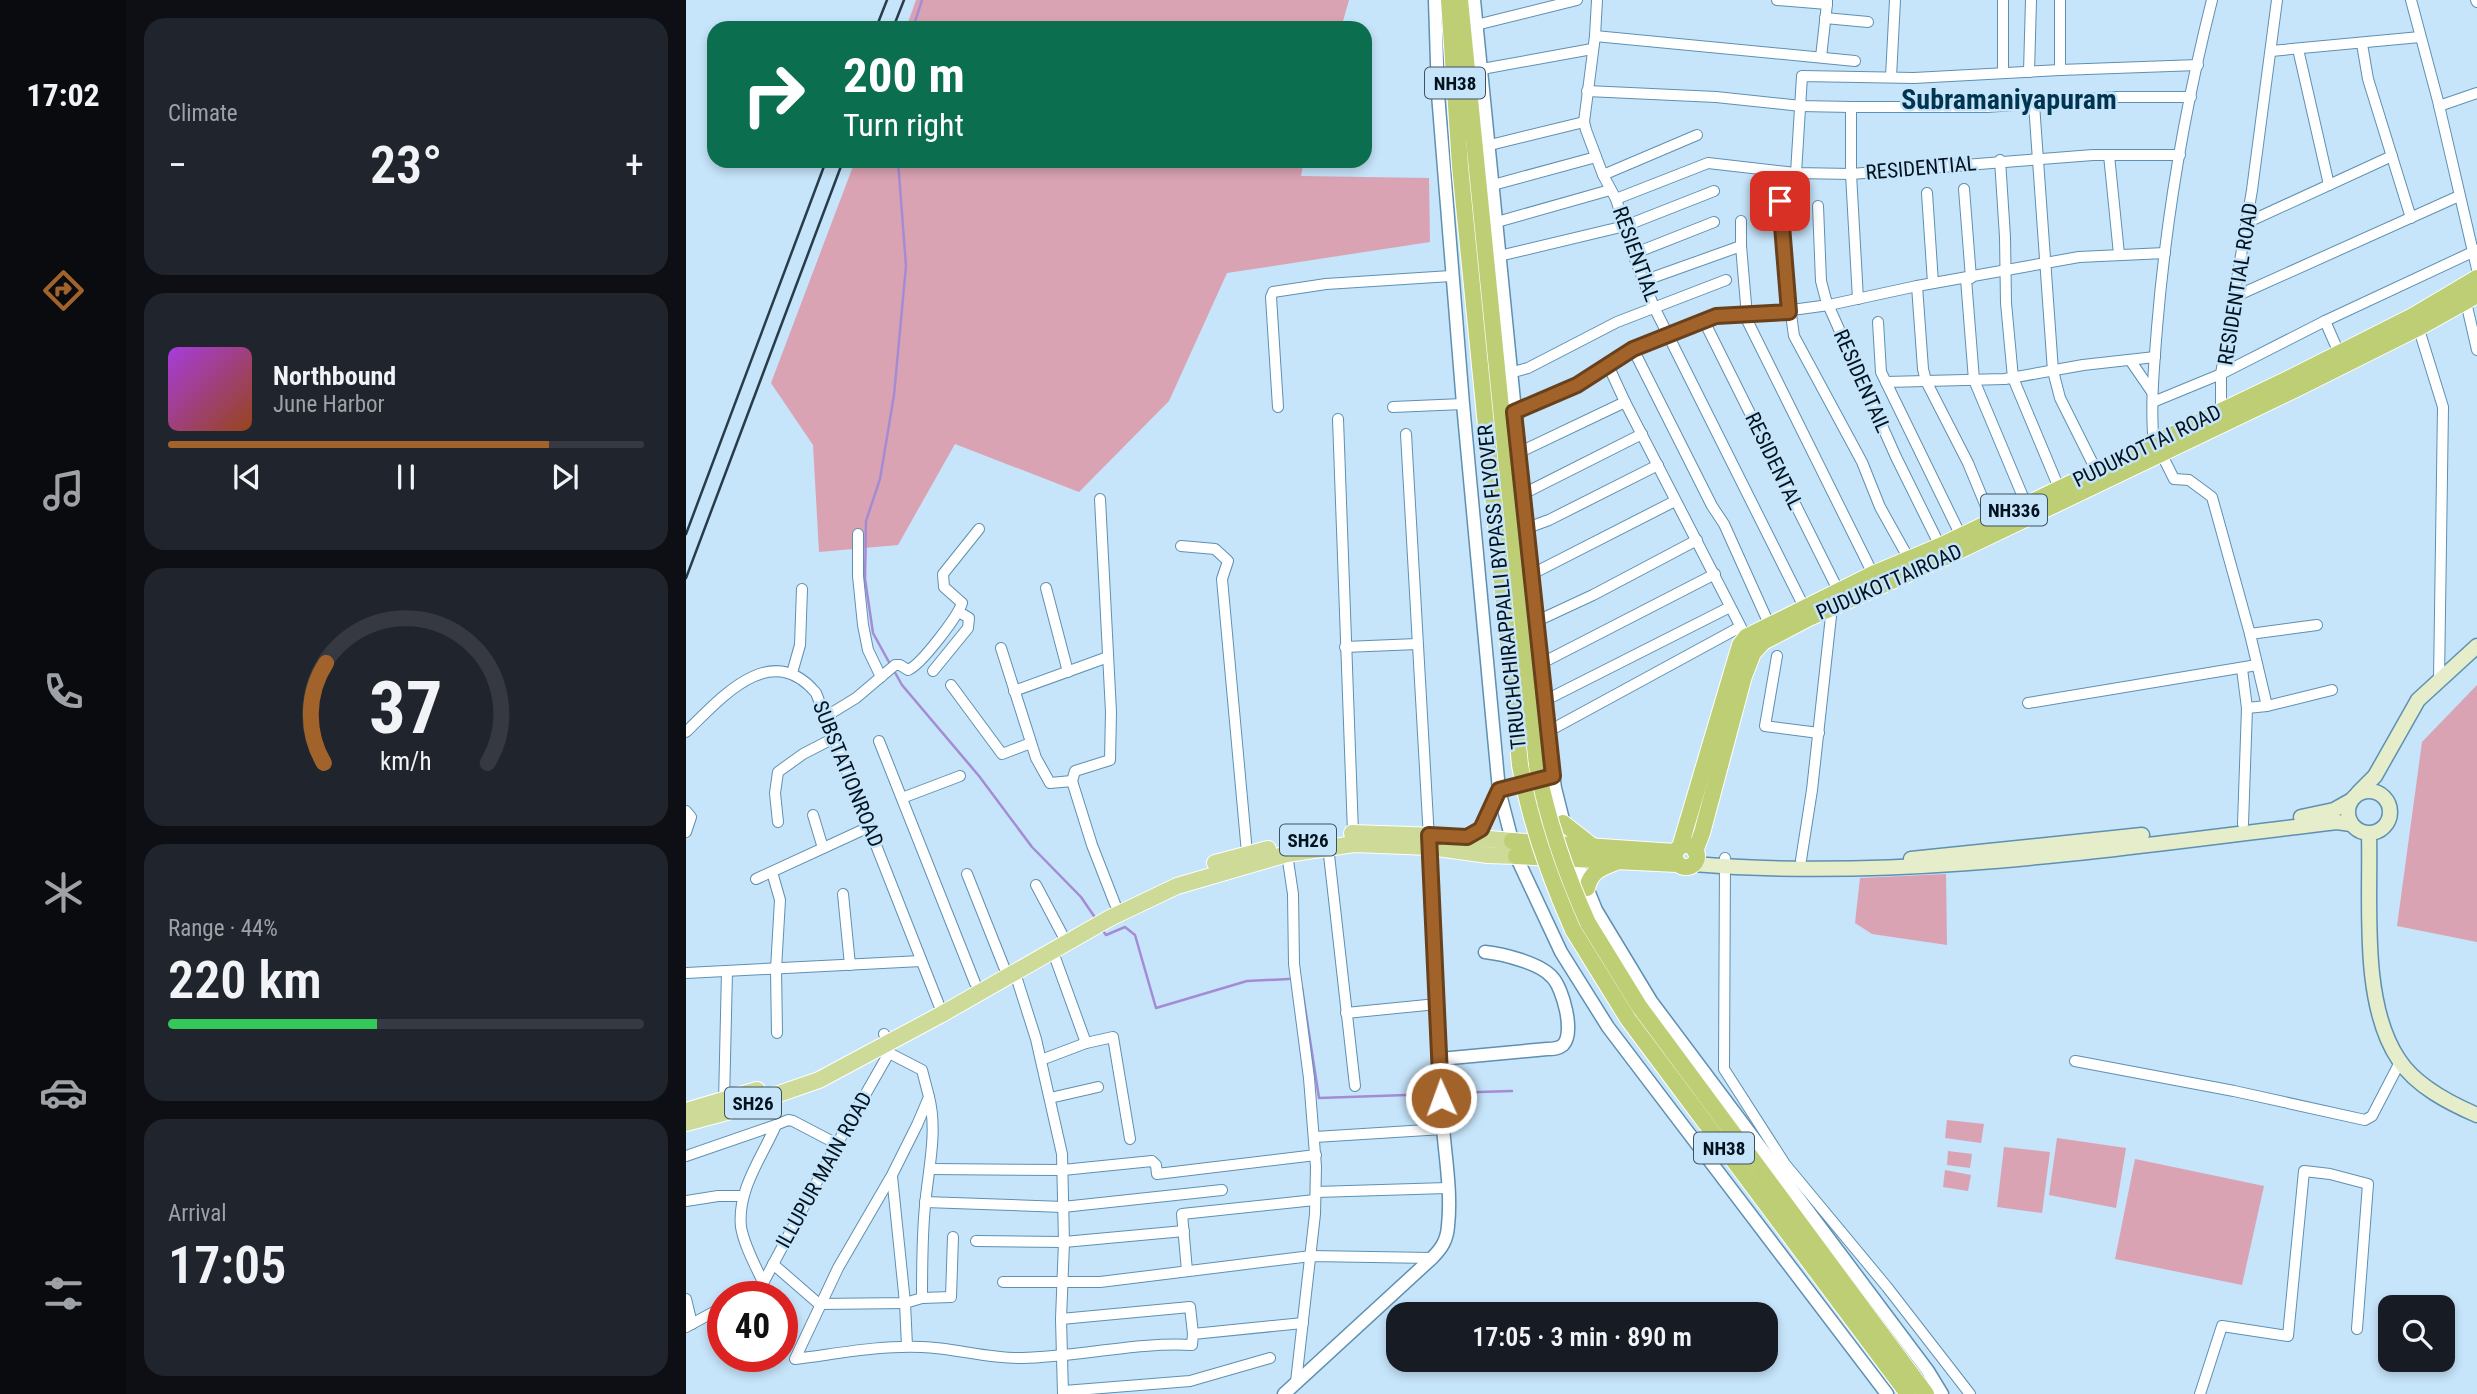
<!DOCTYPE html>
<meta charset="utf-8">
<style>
:root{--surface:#171b24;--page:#20242c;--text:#f1f3f6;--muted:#9ea1a6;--line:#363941;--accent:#a2632b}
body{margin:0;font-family:"Roboto Condensed",sans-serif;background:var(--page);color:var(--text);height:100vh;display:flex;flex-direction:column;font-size:26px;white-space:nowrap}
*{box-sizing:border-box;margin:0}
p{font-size:23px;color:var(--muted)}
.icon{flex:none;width:38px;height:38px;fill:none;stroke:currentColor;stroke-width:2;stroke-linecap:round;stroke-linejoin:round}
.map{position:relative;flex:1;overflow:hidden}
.details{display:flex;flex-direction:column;gap:18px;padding:18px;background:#0d0f14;width:560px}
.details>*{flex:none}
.hud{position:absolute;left:21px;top:21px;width:665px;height:147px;border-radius:21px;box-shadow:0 4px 10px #0003;background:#0b6e4f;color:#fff;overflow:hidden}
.controls{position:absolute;left:1692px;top:1295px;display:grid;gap:14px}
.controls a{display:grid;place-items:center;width:77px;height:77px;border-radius:14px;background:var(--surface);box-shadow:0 4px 10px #0003;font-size:35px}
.speed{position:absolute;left:21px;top:1281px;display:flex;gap:14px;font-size:35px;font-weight:700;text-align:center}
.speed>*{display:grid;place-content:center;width:91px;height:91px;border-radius:50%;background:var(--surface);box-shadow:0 4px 10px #0003;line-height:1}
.speed .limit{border:10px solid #d22;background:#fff;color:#111}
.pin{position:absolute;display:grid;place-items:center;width:60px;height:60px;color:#fff;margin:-30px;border-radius:14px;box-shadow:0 4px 10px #0006}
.me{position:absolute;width:77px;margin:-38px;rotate:358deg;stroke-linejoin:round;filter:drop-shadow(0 0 5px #0008)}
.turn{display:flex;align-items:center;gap:24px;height:147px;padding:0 21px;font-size:32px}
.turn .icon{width:91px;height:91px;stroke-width:2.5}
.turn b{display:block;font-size:49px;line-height:60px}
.big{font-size:52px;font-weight:600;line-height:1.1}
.details .card{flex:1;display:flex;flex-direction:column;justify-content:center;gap:10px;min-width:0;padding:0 24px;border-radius:21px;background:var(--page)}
.details .dial{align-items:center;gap:0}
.dial svg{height:182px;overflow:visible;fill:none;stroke:var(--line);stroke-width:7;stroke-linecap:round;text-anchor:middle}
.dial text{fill:var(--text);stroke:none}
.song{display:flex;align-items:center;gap:21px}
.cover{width:84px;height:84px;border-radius:10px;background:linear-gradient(135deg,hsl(280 70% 55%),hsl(20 70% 35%))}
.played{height:7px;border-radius:4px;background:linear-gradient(90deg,var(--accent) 80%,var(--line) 80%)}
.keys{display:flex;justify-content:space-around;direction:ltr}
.heat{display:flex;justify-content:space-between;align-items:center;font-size:38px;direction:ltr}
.charge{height:10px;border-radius:5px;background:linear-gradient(90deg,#34c759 44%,var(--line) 0)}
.trip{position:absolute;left:700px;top:1302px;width:392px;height:70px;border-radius:21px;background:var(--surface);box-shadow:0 4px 10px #0003;font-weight:600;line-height:70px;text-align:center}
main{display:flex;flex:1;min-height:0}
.menu{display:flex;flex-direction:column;width:126px;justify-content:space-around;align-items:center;background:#090b0e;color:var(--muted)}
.menu .icon{width:49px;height:49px}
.menu .current{color:var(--accent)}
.menu b{font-size:32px;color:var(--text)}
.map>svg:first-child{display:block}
.green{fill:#daa3b4}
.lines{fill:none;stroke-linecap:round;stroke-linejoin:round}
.stream{stroke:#a48cd5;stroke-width:2.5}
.minor-casing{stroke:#5f90b1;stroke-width:12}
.tertiary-casing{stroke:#5f90b1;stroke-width:15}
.secondary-casing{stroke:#5f90b1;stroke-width:17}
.primary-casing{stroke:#fff;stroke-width:18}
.trunk-casing{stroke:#fff;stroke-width:18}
.minor{stroke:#fff;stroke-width:10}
.tertiary{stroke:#fff;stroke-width:12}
.secondary{stroke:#e6edcb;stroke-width:14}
.primary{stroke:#ceda97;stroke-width:16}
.trunk{stroke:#bece74;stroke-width:16}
.rail{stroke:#283c4a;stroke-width:2.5}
.trunk-bridge-casing{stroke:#fff;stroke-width:18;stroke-linecap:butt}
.trunk-bridge{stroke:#bece74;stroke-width:16}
.route-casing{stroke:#69401c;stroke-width:18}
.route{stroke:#a2632b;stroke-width:12}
.labels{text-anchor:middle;stroke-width:5;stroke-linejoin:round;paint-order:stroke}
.shield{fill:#c6e4fa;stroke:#3d5261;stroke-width:2}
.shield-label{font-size:19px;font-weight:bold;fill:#02131f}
.street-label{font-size:21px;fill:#02131f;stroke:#c6e4fa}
.district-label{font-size:28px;font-weight:bold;fill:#003551;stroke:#c6e4fa}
</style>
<main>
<nav class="menu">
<b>17:02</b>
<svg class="icon current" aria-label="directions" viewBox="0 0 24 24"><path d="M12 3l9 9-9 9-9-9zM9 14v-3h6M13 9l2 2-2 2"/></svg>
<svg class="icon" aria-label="music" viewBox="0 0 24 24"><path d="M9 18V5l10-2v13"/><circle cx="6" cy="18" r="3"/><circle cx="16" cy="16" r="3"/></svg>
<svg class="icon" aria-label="phone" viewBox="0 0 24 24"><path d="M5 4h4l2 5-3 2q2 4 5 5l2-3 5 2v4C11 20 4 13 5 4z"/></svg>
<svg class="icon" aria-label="climate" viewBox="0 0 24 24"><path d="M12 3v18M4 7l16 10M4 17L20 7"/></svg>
<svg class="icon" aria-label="car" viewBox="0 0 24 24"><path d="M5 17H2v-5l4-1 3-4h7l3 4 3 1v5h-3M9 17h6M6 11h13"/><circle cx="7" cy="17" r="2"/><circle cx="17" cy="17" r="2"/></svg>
<svg class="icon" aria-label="filters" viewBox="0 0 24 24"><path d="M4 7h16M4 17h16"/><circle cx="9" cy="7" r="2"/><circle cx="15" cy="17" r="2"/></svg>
</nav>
<section class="details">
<div class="card"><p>Climate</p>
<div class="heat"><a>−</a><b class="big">23°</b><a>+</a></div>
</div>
<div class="card">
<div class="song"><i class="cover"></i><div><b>Northbound</b><p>June Harbor</p></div></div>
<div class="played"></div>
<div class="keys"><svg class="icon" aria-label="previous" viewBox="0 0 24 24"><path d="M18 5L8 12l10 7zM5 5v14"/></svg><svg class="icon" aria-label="pause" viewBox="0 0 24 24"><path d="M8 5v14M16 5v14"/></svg><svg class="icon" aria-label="next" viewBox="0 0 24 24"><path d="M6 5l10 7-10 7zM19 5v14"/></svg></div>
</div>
<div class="card dial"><svg viewBox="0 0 100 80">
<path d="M14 69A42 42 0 1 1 86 69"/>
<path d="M14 69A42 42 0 0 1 15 25" stroke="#a2632b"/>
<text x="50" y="56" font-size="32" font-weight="700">37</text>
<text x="50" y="72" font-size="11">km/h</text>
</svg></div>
<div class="card"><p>Range · 44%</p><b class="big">220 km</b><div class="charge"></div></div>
<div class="card"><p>Arrival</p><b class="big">17:05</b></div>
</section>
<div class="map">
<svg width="1791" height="1394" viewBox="0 0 1791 1394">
<rect width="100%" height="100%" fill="#c6e4fa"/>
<g class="green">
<path d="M230 0H663L655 28H220Z"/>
<path d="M169 161H618L615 176 743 178 744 242 541 273 483 401 393 492 269 444 212 545 133 552 127 445 85 383Z"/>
<path d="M1791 685V942L1711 926 1736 742Z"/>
<path d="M1260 874 1261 945 1186 934 1169 923 1174 878Z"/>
<path d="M1261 1120 1298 1124 1295 1143 1259 1138Z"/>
<path d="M1371 1138 1440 1148 1430 1208 1363 1195Z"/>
<path d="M1318 1147 1364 1152 1356 1213 1311 1207Z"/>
<path d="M1262 1151 1286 1154 1284 1168 1261 1165Z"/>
<path d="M1449 1159 1578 1186 1556 1285 1429 1259Z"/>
<path d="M1259 1170 1285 1175 1282 1191 1257 1187Z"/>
</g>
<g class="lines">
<g class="stream">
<path d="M227 28 236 0"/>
<path d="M204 664 187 633 179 579 180 521 194 479 208 395 220 266 212 161"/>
<path d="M207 669 216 685 293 776 346 847 395 897 410 919"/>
<path d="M417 931 420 935 439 927 449 935 470 1008 561 981 603 979"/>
<path d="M616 988 633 1098 750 1094"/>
<path d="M760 1093 826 1091"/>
</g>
<g class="minor-casing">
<g id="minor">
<path d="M911 0 909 36 898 122 900 130 917 175 930 199 947 254 968 307 1118 607"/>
<path d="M1091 0 1141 4V0"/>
<path d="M1374 0V70L1512 65"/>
<path d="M1591 0 1566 190 1535 374 1639 321 1791 250"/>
<path d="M1725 0 1752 101 1791 269"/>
<path d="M1790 0 1791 2"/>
<path d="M1139 18 1182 22"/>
<path d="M790 25 891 0"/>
<path d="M909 36 1169 61"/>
<path d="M1676 44 1682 79 1725 218"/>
<path d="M1612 49 1643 185"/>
<path d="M1585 51 1734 37"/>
<path d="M1135 57 1141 4"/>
<path d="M796 69 906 49"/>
<path d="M1343 72 1345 0"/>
<path d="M1317 73V0"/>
<path d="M1205 77 1209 0"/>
<path d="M901 91 1030 97 1115 106 1165 107H1301L1431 97H1505"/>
<path d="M1348 104 1367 371 1374 398 1410 470"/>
<path d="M1753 106 1791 93"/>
<path d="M1165 107V174L1172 299"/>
<path d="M804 145 898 122"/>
<path d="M1423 155 1433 254"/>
<path d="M1314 160 1319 237 1320 303 1327 378 1373 488"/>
<path d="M1110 173 1116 76 1228 78 1374 70"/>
<path d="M917 175 1011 135"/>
<path d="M807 185 910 157"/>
<path d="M1278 189 1285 278"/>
<path d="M1241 193 1247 283"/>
<path d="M930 199 1022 163 1110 173 1165 174 1407 155H1494"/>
<path d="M1094 201 1098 263 1108 336 1176 462 1194 507 1223 559"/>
<path d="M1132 206 1135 281 1140 300 1210 457 1254 546"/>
<path d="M1055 221V246L1061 316"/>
<path d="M811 222 924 190"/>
<path d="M1560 223 1706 156"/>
<path d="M947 254 1028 222"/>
<path d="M813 256 939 226 1028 191"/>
<path d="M1280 279 1288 380 1340 504"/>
<path d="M957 281 1055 246"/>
<path d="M1231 286 1237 369 1240 381 1282 463 1306 521"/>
<path d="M1548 297 1773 196"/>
<path d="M1780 302 1791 350"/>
<path d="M1059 316 1187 574"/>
<path d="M1018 321 1155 596"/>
<path d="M1639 321 1653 353"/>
<path d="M1192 322 1195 372 1275 536"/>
<path d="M1731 323 1757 407 1753 680"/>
<path d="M947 349 1026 506 1038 524 1083 624"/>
<path d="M1444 360 1466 392"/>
<path d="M921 363 939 402"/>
<path d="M824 373 842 368 931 322 1040 280"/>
<path d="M1200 382 1319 379 1397 365 1469 357"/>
<path d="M1467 402 1535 374V410"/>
<path d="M592 407 585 297 587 292 640 284 765 276"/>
<path d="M707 407 777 404"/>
<path d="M828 412 891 385 947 349 1030 316H1061L1143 305 1231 286 1393 257 1479 253"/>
<path d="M652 419 667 833"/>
<path d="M720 434 743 839"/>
<path d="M1468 446C1464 407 1468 367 1471 328 1480 218 1499 107 1526 0"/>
<path d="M832 453 939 402 1060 637"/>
<path d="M1475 453 1488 479 1503 480 1526 497 1564 634 1581 706"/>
<path d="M837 494 956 434"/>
<path d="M841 528 863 520 972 465"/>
<path d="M172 534V576L177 625 182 650 195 677"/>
<path d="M495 546 529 549 542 561 536 579 561 853"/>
<path d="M846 574 989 501"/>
<path d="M360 588 382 672"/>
<path d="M851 621 907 595 1011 540"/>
<path d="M1564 634 1631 625"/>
<path d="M659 647 731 644"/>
<path d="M315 648 350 758 364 783 386 781 406 845 429 904"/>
<path d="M1091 656 1079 726 1133 733"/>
<path d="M854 664 1029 574"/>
<path d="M1556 669 1561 708 1557 824"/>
<path d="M247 671 282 628 283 618 273 612"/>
<path d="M106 673 114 645 116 589"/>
<path d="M265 685 316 754 345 743"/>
<path d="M328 691 422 657"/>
<path d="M858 701 1044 607"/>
<path d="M1342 703 1571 665"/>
<path d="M1561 708 1581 706 1646 690"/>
<path d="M139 717 170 698 209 665H214L222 670C235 665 272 616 276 603L258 587 257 574 293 529"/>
<path d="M0 732C35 698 85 639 130 693L253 1005"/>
<path d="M861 732 1054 627"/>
<path d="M193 741 289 983"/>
<path d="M386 781 389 771 424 760 425 712 414 499"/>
<path d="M216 798 274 776"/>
<path d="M0 811 5 817 0 832"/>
<path d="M127 815 137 848"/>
<path d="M92 822 89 793 92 772 117 754 148 738"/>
<path d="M641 837 669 1086"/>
<path d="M601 854 607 894 608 964 623 1078 630 1167 629 1214 610 1382"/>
<path d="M1039 858 1038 1069 1099 1164 1201 1287 1284 1394"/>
<path d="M1115 860 1126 790 1146 607"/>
<path d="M86 872 94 900 90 969 91 1033"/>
<path d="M281 874 318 967"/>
<path d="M70 879 183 827"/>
<path d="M350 885 376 934"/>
<path d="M157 894 164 965"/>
<path d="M367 952 400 1043 427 1037 444 1139"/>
<path d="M0 973 235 961"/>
<path d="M329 973 350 1039 376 1154 378 1242 375 1319 377 1394"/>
<path d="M660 1013 751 1004"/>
<path d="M203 1053 236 1070 243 1097 231 1125 206 1175 152 1268 109 1359C150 1354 194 1345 236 1347 269 1348 302 1359 336 1358 393 1357 449 1342 506 1345L507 1334 617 1323"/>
<path d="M355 1060 400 1043"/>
<path d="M1389 1061 1548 1091 1679 1120 1686 1116 1714 1062"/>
<path d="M364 1098 412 1087"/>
<path d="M38 1102 41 971"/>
<path d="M629 1137 757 1129"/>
<path d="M0 1156 90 1125"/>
<path d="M244 1169 377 1170 466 1161 470 1165 471 1174 630 1155"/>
<path d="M630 1192 761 1188"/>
<path d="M0 1201 32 1196H57"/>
<path d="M239 1202 377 1207 536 1190"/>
<path d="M290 1241 378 1242 498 1231"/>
<path d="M87 1264 133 1304 219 1303 206 1176"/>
<path d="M501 1271 496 1214 629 1200"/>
<path d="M77 1282C69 1265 58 1245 55 1227 51 1190 76 1157 90 1125L102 1120 107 1121 151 1144"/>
<path d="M317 1282H414L625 1256 746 1258"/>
<path d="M57 1297 75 1287 151 1144 203 1053 202 1043 198 1034"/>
<path d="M236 1298 265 1297 267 1237"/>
<path d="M0 1299 6 1324"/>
<path d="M375 1319 504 1307 507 1334"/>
<path d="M0 1327 37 1307"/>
<path d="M221 1346 219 1303 236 1298C236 1268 236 1236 239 1206 242 1170 252 1132 243 1097"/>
<path d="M378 1391 504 1381 584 1358"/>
<path d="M1514 1394 1536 1326 1602 1336 1618 1171 1644 1174 1682 1184 1671 1329"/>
</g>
</g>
<g class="tertiary-casing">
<g id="tertiary">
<path d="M749 0 752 94 777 404 813 790 830 856 875 952 922 1027 1201 1394"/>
<path d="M788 0 861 732 869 788 880 832"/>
<path d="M813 790 846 781"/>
<path d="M887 853 910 910 965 1001 1242 1371 1256 1394"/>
<path d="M754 1059 861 1049C867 1049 872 1049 877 1045 889 1033 877 988 866 977 854 963 817 954 799 952"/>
<path d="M598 1394 746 1258C756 1248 761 1240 762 1226 766 1189 758 1151 756 1114 752 1025 748 936 744 847"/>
</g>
</g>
<g class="secondary-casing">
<g id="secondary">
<circle cx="1683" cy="812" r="21"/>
<path d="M1672 793 1689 776 1732 700 1791 646"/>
<path d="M1615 817 1648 810 1664 801"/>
<path d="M1683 834C1685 901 1674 1003 1713 1060 1730 1086 1763 1103 1791 1115"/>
<path d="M1225 859 1456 835"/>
<path d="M1007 864C1222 882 1437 847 1651 822L1665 824"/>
</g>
</g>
<g class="primary-casing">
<g id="primary">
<path d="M666 833 781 837 826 841"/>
<path d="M781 837 795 829 813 790"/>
<path d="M529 863 582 849"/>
<path d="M0 1111 71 1090"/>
<path d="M0 1123 41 1112 133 1080 256 1014 424 918 491 886 601 854 668 844 744 847 802 855 830 856"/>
</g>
</g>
<g class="trunk-casing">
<g id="trunk">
<path d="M763 0 774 166 834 765"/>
<path d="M774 0 851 766"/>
<path d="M877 823 905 845"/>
<path d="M826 841 989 852"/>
<circle cx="1000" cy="856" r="11"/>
<path d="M994 847 1054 645 1060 637 1187 574 1254 546 1604 378 1727 316 1791 278"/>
<path d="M1009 851 1016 833 1058 676 1067 653 1077 642 1123 618 1260 557 1610 389 1734 327 1791 295"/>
<path d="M830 856 991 864"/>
<path d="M901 888C905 871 915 868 930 862"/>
<path d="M902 923 953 1006 1240 1394"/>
<path d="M887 930 942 1019 1222 1394"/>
</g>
</g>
<use href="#minor" class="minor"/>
<use href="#tertiary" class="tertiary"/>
<use href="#secondary" class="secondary"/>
<use href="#primary" class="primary"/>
<use href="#trunk" class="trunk"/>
<g class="rail">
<path d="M190 28 201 0"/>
<path d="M207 28 218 0"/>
<path d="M0 534 140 161"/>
<path d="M0 578 157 161"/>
</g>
<g class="trunk-bridge-casing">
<g id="trunk-bridge">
<path d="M834 765C844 823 863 876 887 930"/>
<path d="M851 766C862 822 879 872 902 923"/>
</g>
</g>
<use href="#trunk-bridge" class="trunk-bridge"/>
</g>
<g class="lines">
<g class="route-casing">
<path id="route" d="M755 1098 743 835 781 837 795 829 813 790 867 776 828 412 891 385 947 349 1030 316 1103 312 1094 201"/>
</g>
<use href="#route" class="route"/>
</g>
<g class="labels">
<g class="shield">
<rect x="739" y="67.5" width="60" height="31" rx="5"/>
<rect x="1295" y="494.5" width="66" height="31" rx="5"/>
<rect x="594" y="824.5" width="56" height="31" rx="5"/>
<rect x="39" y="1087.5" width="56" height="31" rx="5"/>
<rect x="1008" y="1132.5" width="60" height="31" rx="5"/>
</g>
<g class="shield-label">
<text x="769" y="90">NH38</text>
<text x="1328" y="517">NH336</text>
<text x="622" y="847">SH26</text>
<text x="67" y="1110">SH26</text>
<text x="1038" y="1155">NH38</text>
</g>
<g class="street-label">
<text transform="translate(1235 168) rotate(-5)" y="7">RESIDENTIAL</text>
<text transform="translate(950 254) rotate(70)" y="7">RESIENTIAL</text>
<text transform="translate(1552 284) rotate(-81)" y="7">RESIDENTIAL ROAD</text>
<text transform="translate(1176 381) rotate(66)" y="7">RESIDENTAIL</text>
<text transform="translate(1461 446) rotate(-26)" y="7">PUDUKOTTAI ROAD</text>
<text transform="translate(1088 461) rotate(64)" y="7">RESIDENTAL</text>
<text transform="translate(1203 582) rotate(-24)" y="7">PUDUKOTTAIROAD</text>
<text transform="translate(816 587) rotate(-96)" y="7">TIRUCHCHIRAPPALLI BYPASS FLYOVER</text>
<text transform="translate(162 774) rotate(68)" y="7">SUBSTATIONROAD</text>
<text transform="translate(138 1170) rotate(-61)" y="7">ILLUPUR MAIN ROAD</text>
</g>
<g class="district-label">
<text x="1323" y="109">Subramaniyapuram</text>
</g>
</g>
</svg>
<div class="controls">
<a><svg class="icon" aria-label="search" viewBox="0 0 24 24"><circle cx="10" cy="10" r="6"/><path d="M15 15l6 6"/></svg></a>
</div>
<div class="speed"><div class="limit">40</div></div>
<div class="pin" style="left:1094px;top:201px;background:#d93025"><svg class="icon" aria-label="arrive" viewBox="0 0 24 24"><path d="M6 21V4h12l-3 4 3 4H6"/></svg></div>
<svg class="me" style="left:755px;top:1098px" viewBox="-20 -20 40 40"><circle r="17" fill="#a2632b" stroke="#fff" stroke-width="3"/><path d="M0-11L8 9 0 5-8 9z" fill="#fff"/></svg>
<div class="trip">17:05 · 3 min · 890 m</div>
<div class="hud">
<div class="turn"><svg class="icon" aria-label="right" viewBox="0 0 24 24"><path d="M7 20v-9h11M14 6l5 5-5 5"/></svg><div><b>200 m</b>Turn right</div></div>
</div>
</div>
</main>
